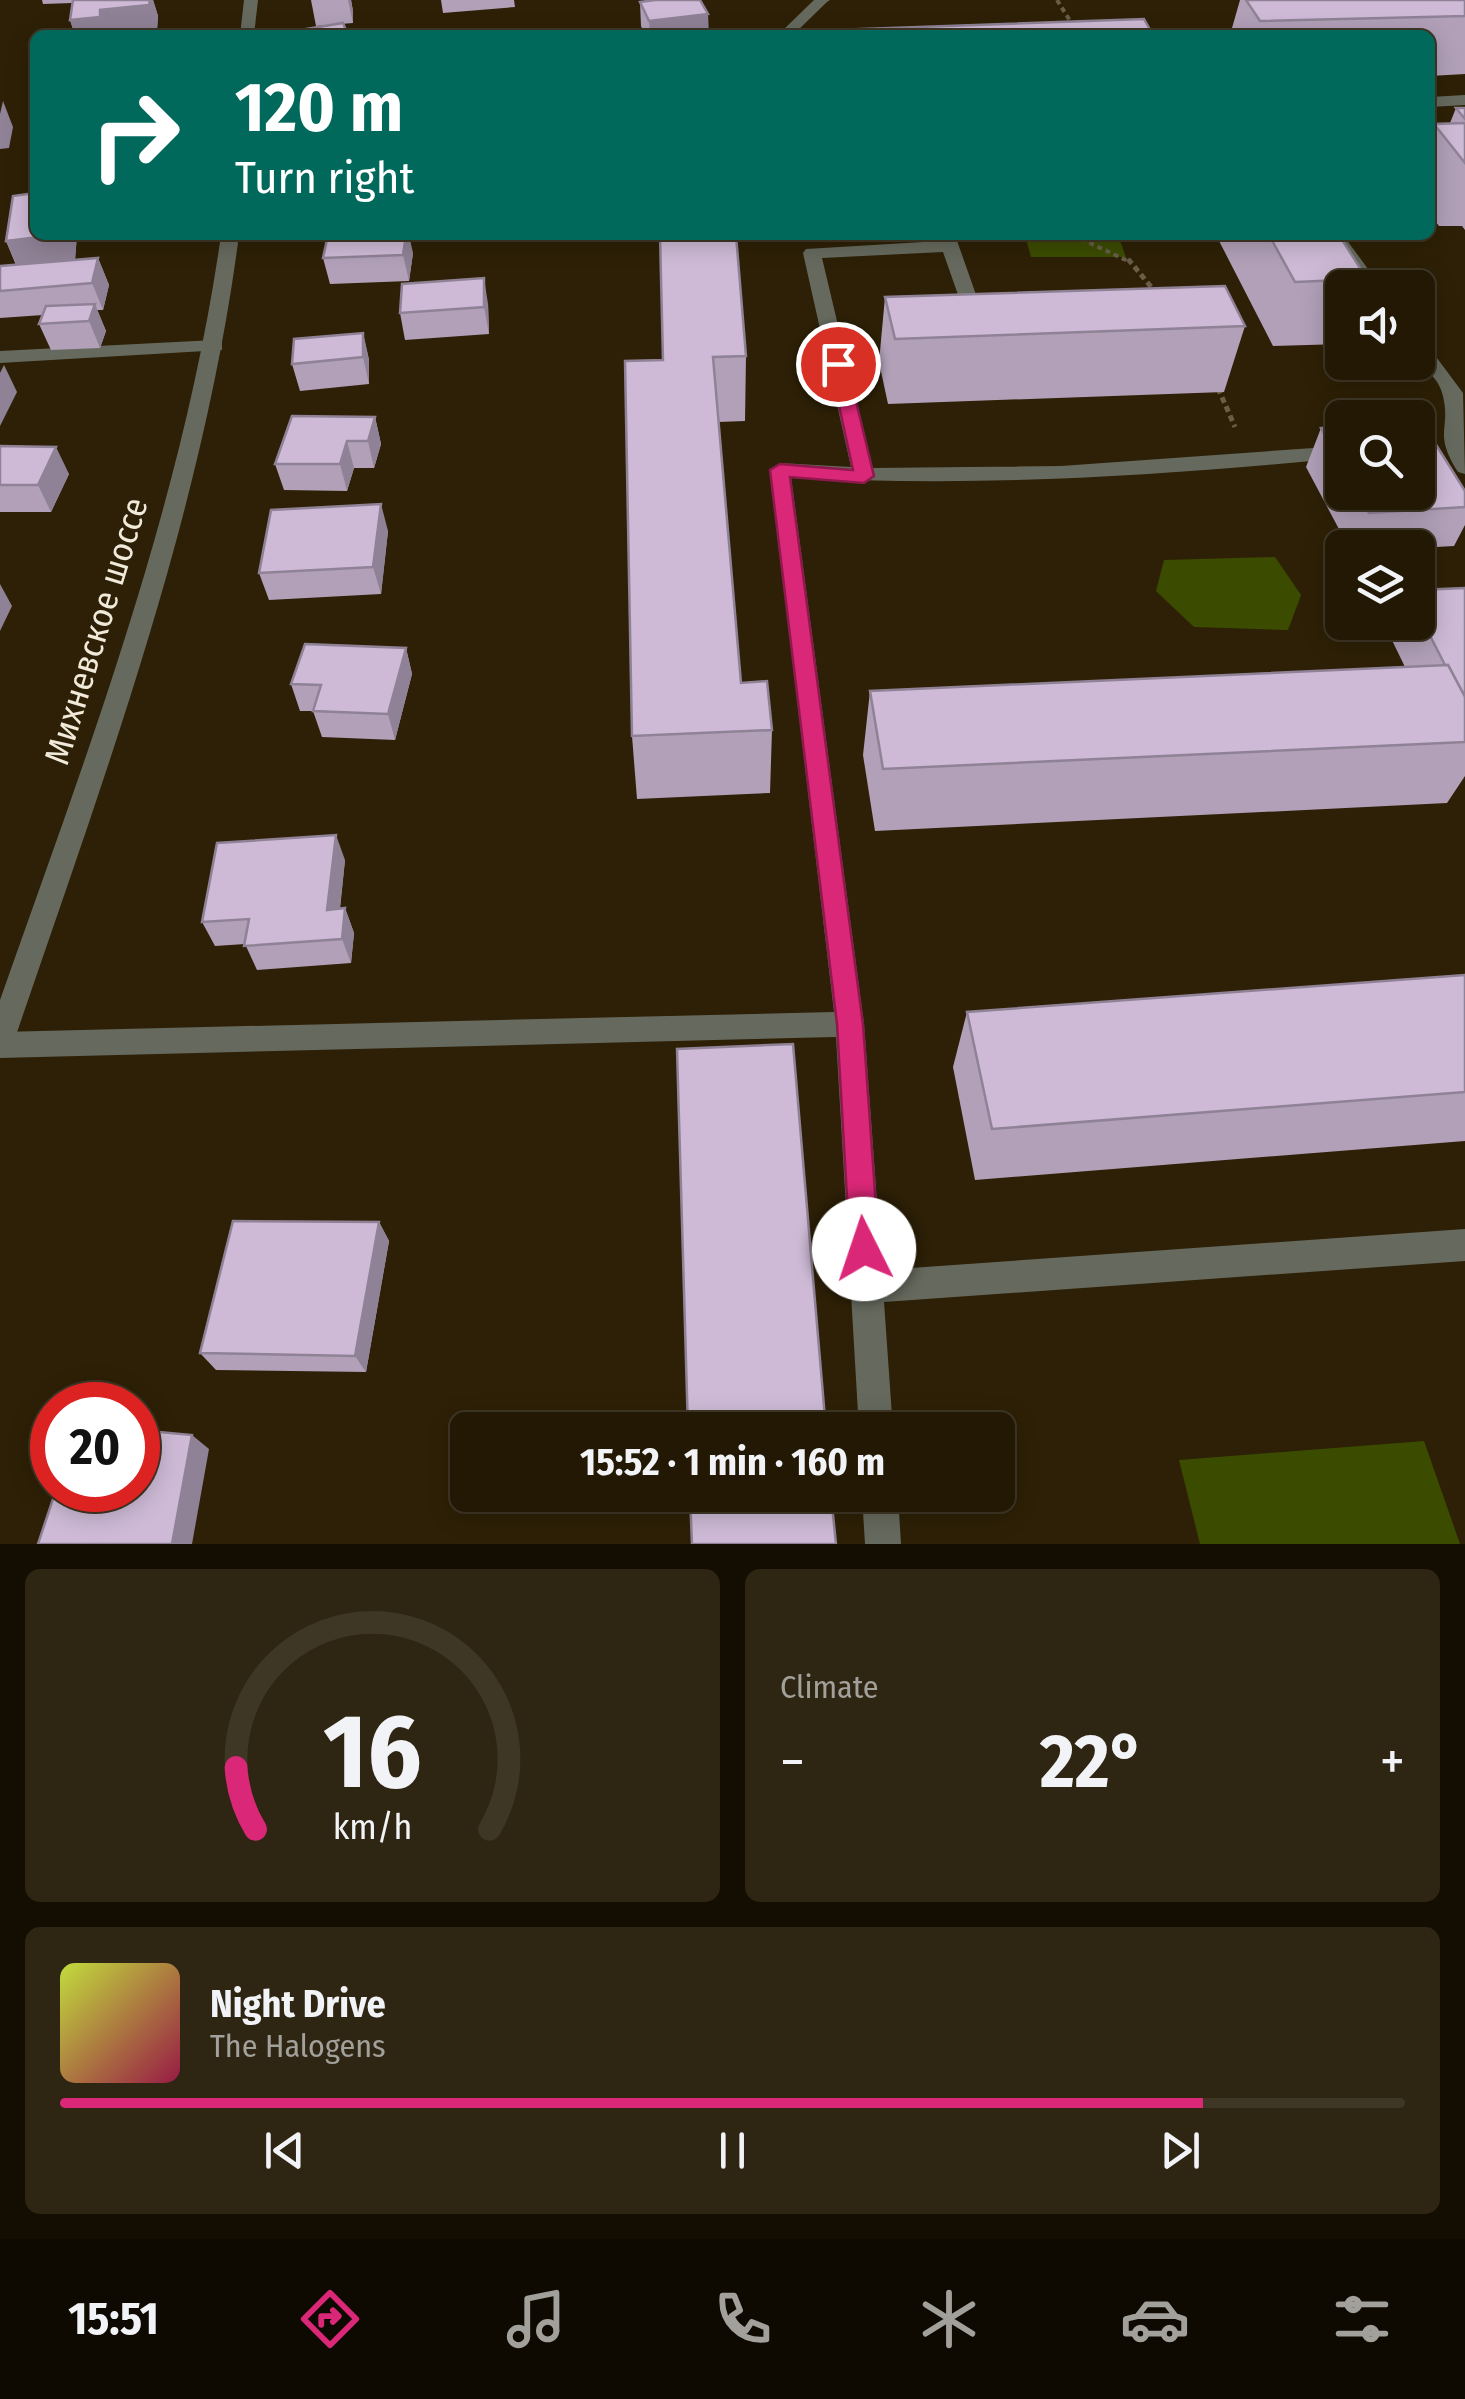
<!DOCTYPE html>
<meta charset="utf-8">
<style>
:root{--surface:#221804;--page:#2e2513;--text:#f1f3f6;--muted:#a2a09a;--line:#3f3726;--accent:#db2777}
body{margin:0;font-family:"Fira Sans Condensed",sans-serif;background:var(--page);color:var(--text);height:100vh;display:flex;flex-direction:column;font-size:38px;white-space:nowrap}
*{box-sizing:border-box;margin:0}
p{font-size:32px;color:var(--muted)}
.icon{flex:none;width:55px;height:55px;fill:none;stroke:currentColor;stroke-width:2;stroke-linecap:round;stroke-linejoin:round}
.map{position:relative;height:1544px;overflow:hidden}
.side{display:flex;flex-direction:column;gap:25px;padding:25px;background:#130d02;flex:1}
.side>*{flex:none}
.guide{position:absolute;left:30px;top:30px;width:1405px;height:210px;border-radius:15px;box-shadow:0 5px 25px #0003,0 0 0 2px var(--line);background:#00695c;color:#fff;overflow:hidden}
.controls{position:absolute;left:1325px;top:270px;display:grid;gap:20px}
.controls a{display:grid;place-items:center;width:110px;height:110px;border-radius:15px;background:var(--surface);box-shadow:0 5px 25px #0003,0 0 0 2px var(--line);font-size:50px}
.speed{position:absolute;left:30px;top:1382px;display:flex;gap:20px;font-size:50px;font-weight:700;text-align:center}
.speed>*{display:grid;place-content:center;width:130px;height:130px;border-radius:50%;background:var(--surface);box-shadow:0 5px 25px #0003,0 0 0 2px var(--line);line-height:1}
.speed .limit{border:15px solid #d22;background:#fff;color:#111}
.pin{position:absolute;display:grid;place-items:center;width:85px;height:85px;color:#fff;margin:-42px;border:5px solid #fff;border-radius:50%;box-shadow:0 2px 10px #0007}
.me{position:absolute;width:110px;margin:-55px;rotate:356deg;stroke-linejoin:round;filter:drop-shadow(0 0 8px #0008)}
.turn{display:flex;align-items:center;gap:35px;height:210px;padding:0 40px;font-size:45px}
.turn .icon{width:130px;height:130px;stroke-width:2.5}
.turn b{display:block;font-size:70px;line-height:85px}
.big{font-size:75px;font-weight:700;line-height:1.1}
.side .widget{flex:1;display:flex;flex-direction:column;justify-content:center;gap:15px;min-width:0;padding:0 35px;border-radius:15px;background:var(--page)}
.side .dial{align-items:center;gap:0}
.dial svg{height:260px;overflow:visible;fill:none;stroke:var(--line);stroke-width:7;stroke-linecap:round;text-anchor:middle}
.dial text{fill:var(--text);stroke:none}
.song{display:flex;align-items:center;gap:30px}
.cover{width:120px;height:120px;border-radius:15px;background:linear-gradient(135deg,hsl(70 70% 55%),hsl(340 70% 35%))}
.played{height:10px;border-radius:5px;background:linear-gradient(90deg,var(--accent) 85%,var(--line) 85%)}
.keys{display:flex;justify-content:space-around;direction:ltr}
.heat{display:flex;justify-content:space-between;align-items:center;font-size:55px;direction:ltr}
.side .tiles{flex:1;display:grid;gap:25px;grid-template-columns:1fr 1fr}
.widget:last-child{grid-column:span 2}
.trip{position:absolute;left:450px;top:1412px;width:565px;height:100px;border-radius:15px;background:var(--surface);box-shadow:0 5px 25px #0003,0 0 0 2px var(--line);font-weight:700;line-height:100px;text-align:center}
.tabs{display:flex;height:160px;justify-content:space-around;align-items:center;background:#0e0a02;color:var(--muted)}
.tabs .icon{width:70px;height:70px}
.tabs .active{color:var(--accent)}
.tabs b{font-size:45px;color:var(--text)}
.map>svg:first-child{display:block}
.green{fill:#3b4c00}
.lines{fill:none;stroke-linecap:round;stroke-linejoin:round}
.path-far1{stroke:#695d47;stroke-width:4;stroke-dasharray:5 4;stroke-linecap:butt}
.path{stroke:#695d47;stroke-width:5;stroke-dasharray:6 4;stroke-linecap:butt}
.service{fill:#666a5e;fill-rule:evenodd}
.minor{fill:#666a5e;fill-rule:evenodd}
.tertiary{fill:#666a5e;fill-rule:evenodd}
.wall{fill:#b1a0b8}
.shaded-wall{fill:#908296}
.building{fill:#cebad6;stroke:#908296;stroke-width:2.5}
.route{fill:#db2777;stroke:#8e194d;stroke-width:2.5}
.labels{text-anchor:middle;stroke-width:10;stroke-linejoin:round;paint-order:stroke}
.street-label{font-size:35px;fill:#f1eada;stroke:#2d2006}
</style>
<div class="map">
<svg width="1465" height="1544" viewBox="0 0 1465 1544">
<rect width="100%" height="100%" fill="#2d2006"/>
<g class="green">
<path d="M1025 235H1118L1126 257H1031Z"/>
<path d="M1275 557 1301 595 1288 630 1194 627 1156 591 1164 560Z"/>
<path d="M1424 1441 1460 1544H1200L1179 1460Z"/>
</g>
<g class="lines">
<g class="path-far1">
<path d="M1057 0 1079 35"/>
<path d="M1073 235 1130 262"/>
</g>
<g class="path">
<path d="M1128 259 1157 294"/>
<path d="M1218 388 1235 427"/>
</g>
<g class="service">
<path d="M814 0H829L793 35H778Z"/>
<path d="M1465 95V105L1430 107V97Z"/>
<path d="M937 235H955L987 326 985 330H971L969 326 943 252 822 258 872 468 1061 466 1342 446V458C1159 476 973 488 791 477L864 1024 882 1270 1465 1229V1261L884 1302 893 1430H859L836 1037 0 1058V1032L834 1012 770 470 780 463 851 467 803 253 806 249 940 241Z"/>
<path d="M1325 235H1343L1382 288H1363Z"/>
<path d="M215 340 222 342V350L0 363V351Z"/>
<path d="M1418 340 1425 342 1463 393 1465 474 1458 472C1433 432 1451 431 1443 396 1438 372 1416 370 1418 340Z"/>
<path d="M862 1495H898L901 1544H865Z"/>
</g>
<path class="minor" d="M815 0H830L823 4Z"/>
<g class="tertiary">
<path d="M244 0H258L254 35H240Z"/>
<path d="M221 235H239C203 513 104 777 14 1041L10 1050 0 1054V1000C89 748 183 502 221 235Z"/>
</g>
</g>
<g class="wall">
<path d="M42 0H153L158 16 157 30 108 35H75L70 20 72 3 43 4Z"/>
<path d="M311 0H351L353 11V23L316 26Z"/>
<path d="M441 0H514L515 7 443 13Z"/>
<path d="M1240 0H1465V74L1430 76V35H1230Z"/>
<path d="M640 2 709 35H645L641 26Z"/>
<path d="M1456 108H1465V230L1462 226H1439L1430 214V135L1434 124 1450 123Z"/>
<path d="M35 235H77L75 260 98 258 109 285 103 310H97L106 331 100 348 51 350 39 324 43 315 0 318V266L16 265 6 241Z"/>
<path d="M1216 235H1339L1367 279 1364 288H1342V344L1273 346Z"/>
<path d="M413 253 409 281 330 284 323 258Z"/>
<path d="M885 297 1245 326 1224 392 888 404 879 362Z"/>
<path d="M488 304 489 334 405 340 400 313Z"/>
<path d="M363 333 369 360V384L300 391 292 364Z"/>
<path d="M746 356 745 421 718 422 741 683 772 730 770 793 637 799 632 736 663 360Z"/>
<path d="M375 417 381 444 374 468H354L347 491 284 490 275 464Z"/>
<path d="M1342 426V492L1465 491V525L1454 546 1418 548H1349L1306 467 1321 428Z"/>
<path d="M0 446 69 474 51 512H0Z"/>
<path d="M388 531 381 594 269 600 259 573Z"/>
<path d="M1465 588V776L1447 803 875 831 863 755 870 691 1405 667 1387 630 1391 622H1418V590Z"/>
<path d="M406 648 412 674 395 740 322 737 313 711H300L291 684Z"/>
<path d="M345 860 340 909 345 908 354 933 351 963 257 970 245 944 215 946 202 922Z"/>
<path d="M1465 975V1141L975 1180 953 1067 967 1012Z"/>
<path d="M379 1222 389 1241 366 1372 216 1370 200 1353Z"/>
</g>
<g class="shaded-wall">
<path d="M153 0 158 16 157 30 108 35H75L70 20 100 10Z"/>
<path d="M348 0H351L353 11V23Z"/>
<path d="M708 14 709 35H650L649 21Z"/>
<path d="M3 101 13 127 9 148 0 149V114Z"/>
<path d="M56 235H77L75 260 18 268 6 241Z"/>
<path d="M406 235H409L413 253 409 281 403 255Z"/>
<path d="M98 258 109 285 103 310 92 283Z"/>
<path d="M484 278 488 304 489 334 484 307Z"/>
<path d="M95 304 106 331 100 348 89 321Z"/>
<path d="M363 333 369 360V384L363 357Z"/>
<path d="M4 365 17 392 0 426V373Z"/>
<path d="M375 417 381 444 374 468 368 441Z"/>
<path d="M347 441 354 468 347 491 340 464Z"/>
<path d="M56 447 69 474 51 512 38 485Z"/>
<path d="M381 504 388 531 381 594 373 567Z"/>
<path d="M0 584 12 606 0 631Z"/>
<path d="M406 648 412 674 395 740 388 714Z"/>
<path d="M336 835 345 860 337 934 327 910Z"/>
<path d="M345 908 354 933 351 963 342 939Z"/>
<path d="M379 1222 389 1241 366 1372 355 1356Z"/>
<path d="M192 1435 209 1449 192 1544H172Z"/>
</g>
<g class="building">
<path d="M73 0H150L149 5 100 10V17L70 20Z"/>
<path d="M655 0H700L708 14 649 21 640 2Z"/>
<path d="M1246 0H1465V16L1260 21Z"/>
<path d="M1144 19 1153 35H777V32Z"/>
<path d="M343 23 348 35H289L288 32Z"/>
<path d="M1456 108H1465V119Z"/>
<path d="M1465 123V163L1434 124Z"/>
<path d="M35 193V235H56L6 241 13 196Z"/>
<path d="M328 235H406L403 255 323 258Z"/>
<path d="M660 235H736L746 356 713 357 741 683 767 681 772 730 632 736 625 361 663 360Z"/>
<path d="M1269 235H1339L1367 279 1295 282Z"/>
<path d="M98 258 92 283 0 291V266Z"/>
<path d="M484 278V307L400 313 402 284Z"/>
<path d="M1225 286 1245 326 895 339 885 297Z"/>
<path d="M95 304 89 321 39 324 46 306Z"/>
<path d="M363 333V357L292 364 294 339Z"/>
<path d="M292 416 375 417 368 441H347L340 464H275Z"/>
<path d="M1418 422H1422L1465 491V507L1369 513 1357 492H1418Z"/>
<path d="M1342 426V466L1321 428Z"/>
<path d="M0 446 56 447 38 485H0Z"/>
<path d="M381 504 373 567 259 573 271 510Z"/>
<path d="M1465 588V697L1448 665H1445L1418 612V590Z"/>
<path d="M305 644 406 648 388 714 313 711 321 685 291 684Z"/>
<path d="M1448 665 1465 697V742L883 769 870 691Z"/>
<path d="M336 835 327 910 345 908 342 939 244 946 249 919 202 922 217 843Z"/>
<path d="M1465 975V1092L992 1129 967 1012Z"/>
<path d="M793 1044 826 1430H688L677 1049Z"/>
<path d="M233 1221 379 1222 355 1356 200 1353Z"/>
<path d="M138 1430 192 1435 172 1544H38L56 1490H138Z"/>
<path d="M690 1495H831L836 1544H692Z"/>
</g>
<path class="route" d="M838 359 847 364 874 476 864 483 790 477 863 1024 879 1249 875 1259 864 1264 854 1259 850 1249 837 1024 770 470 780 464 853 470 830 364Z"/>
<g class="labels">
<g class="street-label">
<text transform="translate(96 631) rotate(-73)" y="12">Михневское шоссе</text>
</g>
</g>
</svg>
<div class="controls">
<a><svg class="icon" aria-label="sound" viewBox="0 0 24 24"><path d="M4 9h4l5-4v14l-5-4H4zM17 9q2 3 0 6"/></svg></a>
<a><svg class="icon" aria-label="search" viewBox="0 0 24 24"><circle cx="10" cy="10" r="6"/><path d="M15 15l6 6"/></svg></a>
<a><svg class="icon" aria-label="layers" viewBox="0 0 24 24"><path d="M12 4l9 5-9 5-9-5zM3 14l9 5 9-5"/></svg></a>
</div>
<div class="speed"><div class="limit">20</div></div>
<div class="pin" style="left:838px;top:364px;background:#d93025"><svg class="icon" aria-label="arrive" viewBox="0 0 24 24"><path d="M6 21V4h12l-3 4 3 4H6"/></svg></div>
<svg class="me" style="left:864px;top:1249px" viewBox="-20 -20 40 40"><circle r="19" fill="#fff"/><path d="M0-13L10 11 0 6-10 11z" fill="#db2777"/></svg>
<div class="trip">15:52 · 1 min · 160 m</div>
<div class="guide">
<div class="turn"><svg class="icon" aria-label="right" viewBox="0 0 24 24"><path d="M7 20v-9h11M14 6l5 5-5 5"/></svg><div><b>120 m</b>Turn right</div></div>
</div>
</div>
<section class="side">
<div class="tiles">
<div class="widget dial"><svg viewBox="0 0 100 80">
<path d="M14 69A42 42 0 1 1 86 69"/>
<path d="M14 69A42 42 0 0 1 8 50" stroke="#db2777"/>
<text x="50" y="56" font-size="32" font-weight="700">16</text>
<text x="50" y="72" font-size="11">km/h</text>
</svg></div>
<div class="widget"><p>Climate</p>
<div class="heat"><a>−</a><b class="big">22°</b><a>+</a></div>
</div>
<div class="widget">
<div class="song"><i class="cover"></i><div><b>Night Drive</b><p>The Halogens</p></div></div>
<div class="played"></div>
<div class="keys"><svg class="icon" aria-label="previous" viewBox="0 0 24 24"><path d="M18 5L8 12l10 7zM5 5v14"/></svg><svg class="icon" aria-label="pause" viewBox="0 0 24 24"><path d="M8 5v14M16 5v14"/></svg><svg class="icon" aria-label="next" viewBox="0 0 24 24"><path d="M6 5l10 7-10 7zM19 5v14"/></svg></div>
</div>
</div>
</section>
<nav class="tabs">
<b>15:51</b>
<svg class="icon active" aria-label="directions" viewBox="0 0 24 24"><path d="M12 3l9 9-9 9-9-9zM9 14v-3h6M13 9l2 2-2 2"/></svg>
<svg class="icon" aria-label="music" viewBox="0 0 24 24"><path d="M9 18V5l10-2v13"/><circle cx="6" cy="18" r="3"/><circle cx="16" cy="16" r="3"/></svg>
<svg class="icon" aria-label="phone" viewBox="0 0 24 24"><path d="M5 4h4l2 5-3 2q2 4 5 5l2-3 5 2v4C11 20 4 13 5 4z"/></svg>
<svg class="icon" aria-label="climate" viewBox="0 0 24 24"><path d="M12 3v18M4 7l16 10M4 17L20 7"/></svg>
<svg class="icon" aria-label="car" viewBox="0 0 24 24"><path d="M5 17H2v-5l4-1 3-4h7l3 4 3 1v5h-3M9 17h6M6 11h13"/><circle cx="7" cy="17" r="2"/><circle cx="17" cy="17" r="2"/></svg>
<svg class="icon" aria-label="filters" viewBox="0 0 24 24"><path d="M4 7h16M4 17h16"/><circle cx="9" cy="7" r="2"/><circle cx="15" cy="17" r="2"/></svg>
</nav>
